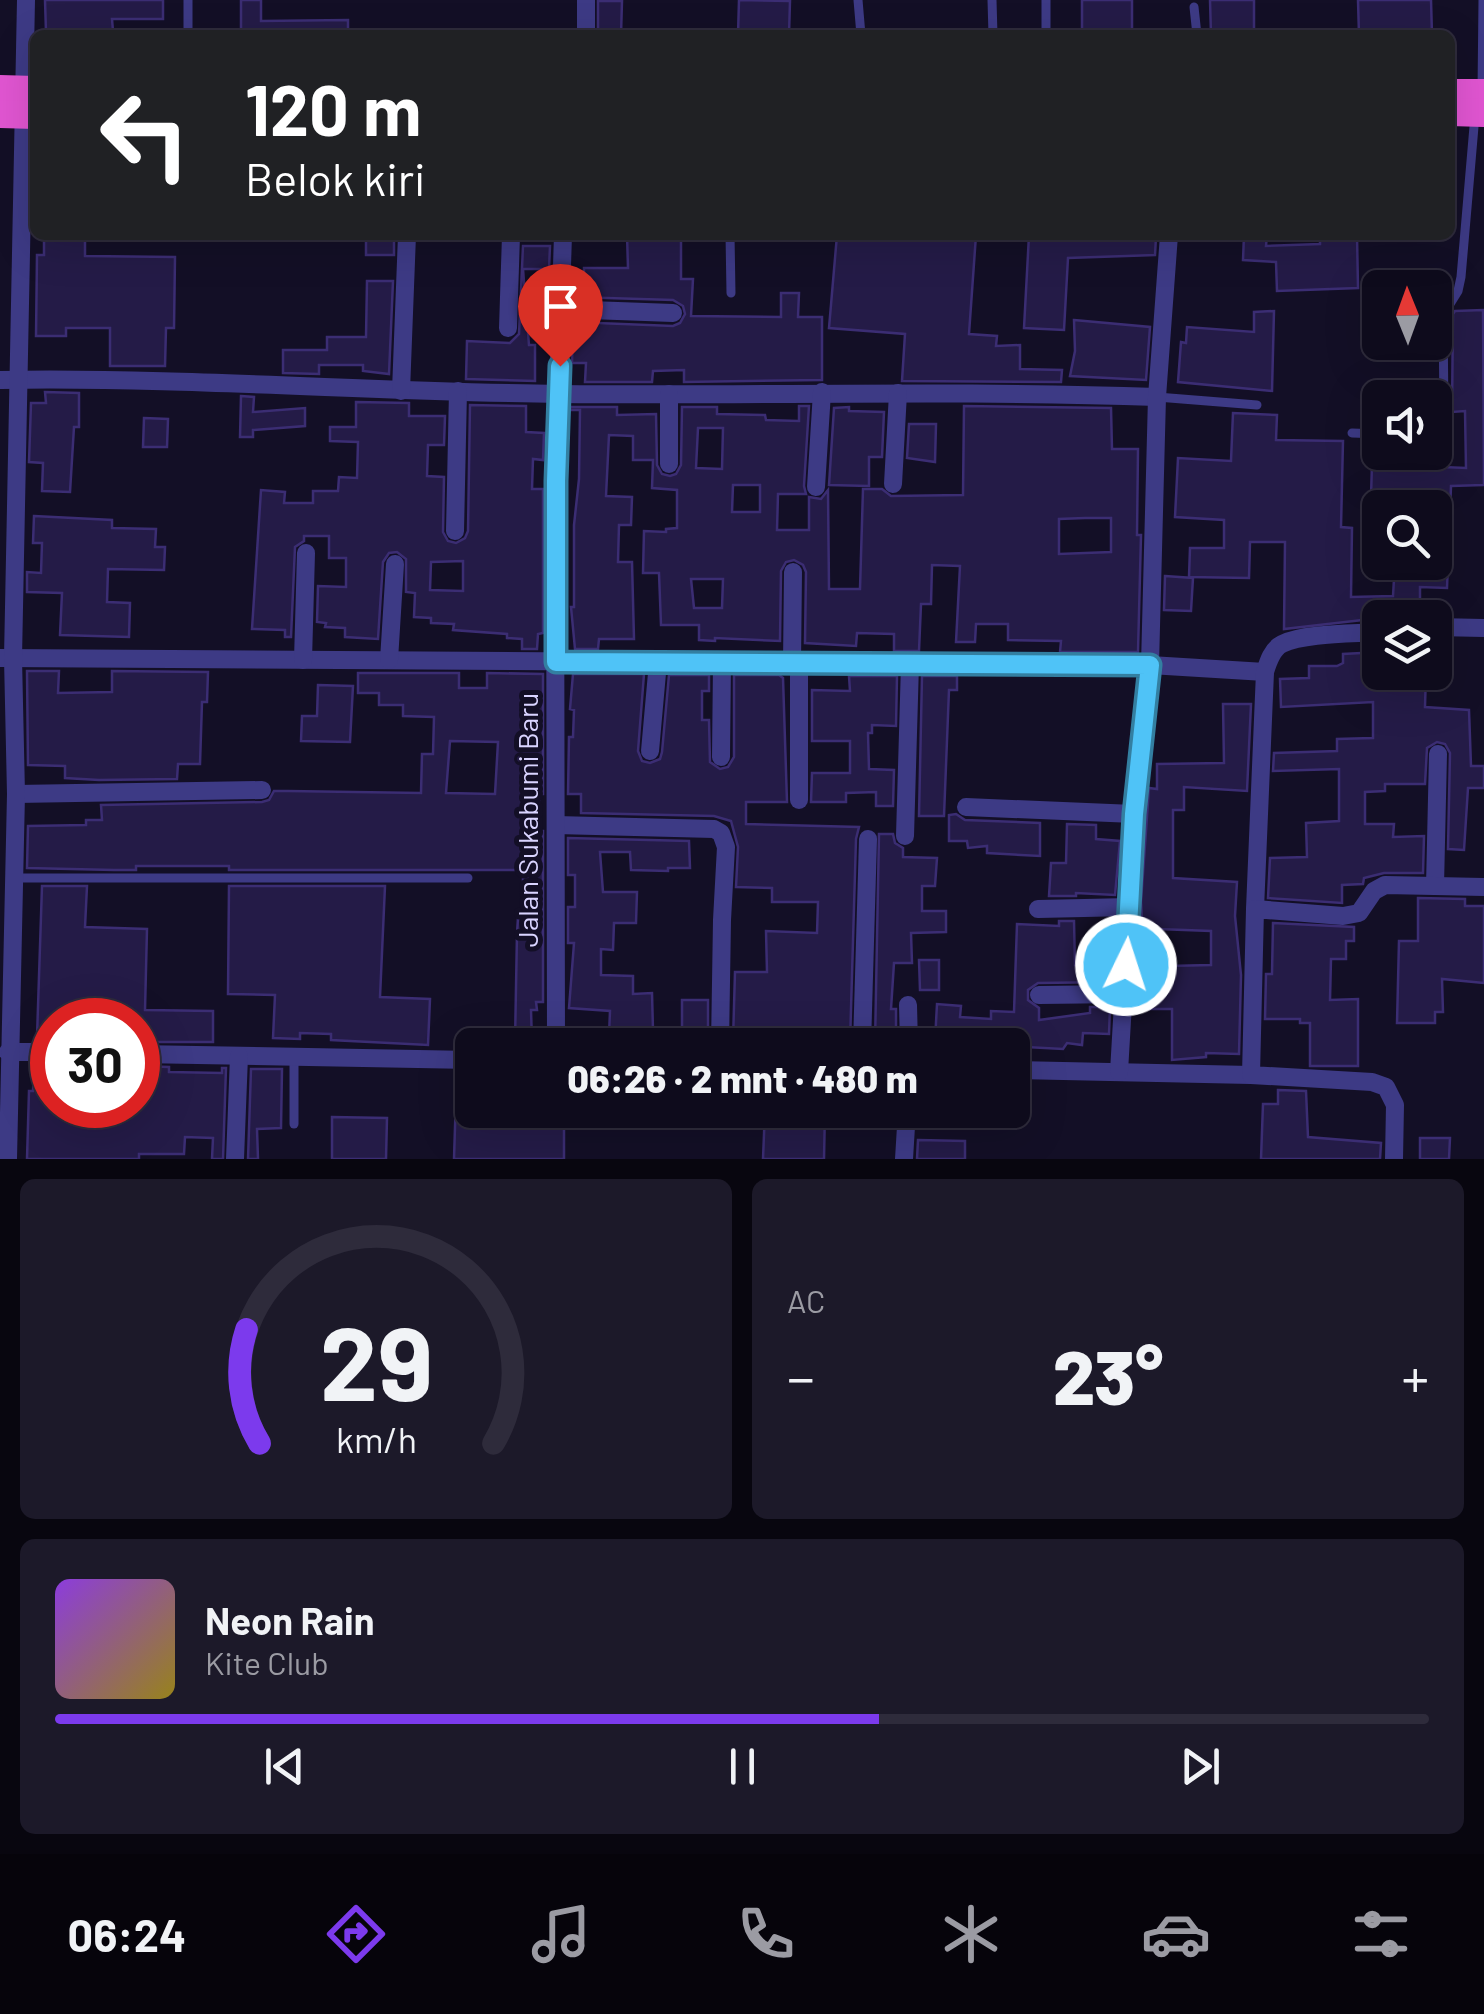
<!DOCTYPE html>
<html lang="id">
<meta charset="utf-8">
<style>
:root{--surface:#0e0b1c;--page:#1c1929;--text:#f1f3f6;--muted:#9b9ba3;--line:#2e2b3b;--accent:#7c3aed}
body{margin:0;font-family:Barlow,sans-serif;background:var(--page);color:var(--text);height:100vh;display:flex;flex-direction:column;font-size:38px;white-space:nowrap}
*{box-sizing:border-box;margin:0}
p{font-size:32px;color:var(--muted)}
.icon{flex:none;width:55px;height:55px;fill:none;stroke:currentColor;stroke-width:2;stroke-linecap:round;stroke-linejoin:round}
.map{position:relative;height:1159px;overflow:hidden}
.side{display:flex;flex-direction:column;gap:20px;padding:20px;background:#08060f;flex:1}
.side>*{flex:none}
.hud{position:absolute;left:30px;top:30px;width:1425px;height:210px;border-radius:15px;box-shadow:0 10px 40px #0002,0 0 0 2px var(--line);background:#202124;color:#fff;overflow:hidden}
.needle{width:65px;rotate:359deg}
.buttons{position:absolute;left:1362px;top:270px;display:grid;gap:20px}
.buttons a{display:grid;place-items:center;width:90px;height:90px;border-radius:15px;background:var(--surface);box-shadow:0 10px 40px #0002,0 0 0 2px var(--line);font-size:50px}
.speed{position:absolute;left:30px;top:998px;display:flex;gap:20px;font-size:50px;font-weight:700;text-align:center}
.speed>*{display:grid;place-content:center;width:130px;height:130px;border-radius:50%;background:var(--surface);box-shadow:0 10px 40px #0002,0 0 0 2px var(--line);line-height:1}
.speed .limit{border:15px solid #d22;background:#fff;color:#111}
.pin{position:absolute;display:grid;place-items:center;width:85px;height:85px;color:#fff;margin:-102px -42px;border-radius:50% 50% 50% 0;rotate:-45deg;box-shadow:0 0 10px #0007}
.pin .icon{rotate:45deg}
.me{position:absolute;width:110px;margin:-55px;rotate:4deg;stroke-linejoin:round;filter:drop-shadow(0 0 8px #0008)}
.turn{display:flex;align-items:center;gap:35px;height:210px;padding:0 50px;font-size:45px}
.turn .icon{width:130px;height:130px;stroke-width:2.5}
.turn b{display:block;font-size:70px;line-height:85px}
.big{font-size:75px;font-weight:800;line-height:1.1}
.side .card{flex:1;display:flex;flex-direction:column;justify-content:center;gap:15px;min-width:0;padding:0 35px;border-radius:15px;background:var(--page)}
.side .dial{align-items:center;gap:0}
.dial svg{height:260px;overflow:visible;fill:none;stroke:var(--line);stroke-width:7;stroke-linecap:round;text-anchor:middle}
.dial text{fill:var(--text);stroke:none}
.song{display:flex;align-items:center;gap:30px}
.cover{width:120px;height:120px;border-radius:15px;background:linear-gradient(135deg,hsl(270 70% 55%),hsl(50 70% 35%))}
.played{height:10px;border-radius:5px;background:linear-gradient(90deg,var(--accent) 60%,var(--line) 60%)}
.keys{display:flex;justify-content:space-around;direction:ltr}
.heat{display:flex;justify-content:space-between;align-items:center;font-size:55px;direction:ltr}
.side .tiles{flex:1;display:grid;gap:20px;grid-template-columns:1fr 1fr}
.card:last-child{grid-column:span 2}
.trip{position:absolute;left:455px;top:1028px;width:575px;height:100px;border-radius:15px;background:var(--surface);box-shadow:0 10px 40px #0002,0 0 0 2px var(--line);font-weight:800;line-height:100px;text-align:center}
.dock{display:flex;height:160px;justify-content:space-around;align-items:center;background:#06040b;color:var(--muted)}
.dock .icon{width:70px;height:70px}
.dock .active{color:var(--accent)}
.dock b{font-size:45px;color:var(--text)}
.map>svg:first-child{display:block}
.building{fill:#241b47;stroke:#3b2d73;stroke-width:2.5;fill-rule:evenodd}
.lines{fill:none;stroke-linecap:round;stroke-linejoin:round}
.service{stroke:#3d3a85;stroke-width:9}
.minor{stroke:#3d3a85;stroke-width:18}
.trunk{stroke:#e055d1;stroke-width:28}
.route-casing{stroke:#337fa1;stroke-width:25}
.route{stroke:#4fc3f7;stroke-width:18}
.labels{text-anchor:middle;stroke-width:10;stroke-linejoin:round;paint-order:stroke}
.street-label{font-size:28px;fill:#d9d4ff;stroke:#130f26}
</style>
<div class="map">
<svg width="1484" height="1159" viewBox="0 0 1484 1159">
<rect width="100%" height="100%" fill="#130f26"/>
<g class="building">
<path d="M45 0H163V19H112L113 31 46 32Z"/>
<path d="M241 0H261V21L348 20V35H241Z"/>
<path d="M739 0 790 1 789 35H738Z"/>
<rect x="1082" y="0" width="50" height="35"/>
<path d="M1210 0H1254V35H1211Z"/>
<path d="M1358 0H1431L1432 35H1359Z"/>
<path d="M598 1H622L621 35H598Z"/>
<path d="M44 235H85V256L175 257 174 328H166L165 366H110V328H66V336H36L37 255H44Z"/>
<rect x="366" y="235" width="28" height="20"/>
<path d="M627 235H681V279H693L691 316 781 317V293H799L798 317H822V380L684 382V370L653 371 652 382H585L586 363H572L573 322 673 326 680 323 685 314 683 306 673 300 574 297V273H584V268H628Z"/>
<path d="M837 235H976L969 334 997 336 996 346 1020 345V369L1062 370 1061 382 902 381 905 334 829 328Z"/>
<path d="M1029 235H1112V240L1156 237 1155 255 1068 258 1064 330 1024 328Z"/>
<path d="M1244 235H1267L1266 246 1320 244V235H1357L1358 288 1277 291 1276 262 1243 260Z"/>
<path d="M523 246H550L549 269H523L529 345H535V381L466 379 467 341 510 343 519 334Z"/>
<path d="M367 281H393L389 374 363 371V365H319V374L283 373V350H327V337H366Z"/>
<path d="M1483 310 1484 485 1451 486 1447 588 1420 587V618H1380L1284 629 1285 542H1250L1249 578 1189 577 1190 548H1224V520L1175 517 1178 458 1231 461 1233 413 1277 415 1276 440 1343 441 1341 527 1352 528 1351 597 1393 596 1395 562H1435V508H1385V497L1371 496 1372 464 1466 468 1465 411 1452 412 1453 314 1455 311Z"/>
<path d="M1274 311 1272 391 1178 382 1181 342 1186 343 1187 327 1254 332V312Z"/>
<path d="M1074 320 1150 327 1146 380 1070 376 1075 351Z"/>
<path d="M45 392 79 393V427H74L70 492 42 491 43 463 29 462 31 403H46Z"/>
<path d="M241 396 254 397 253 412 305 408V426L253 430V437H240Z"/>
<path d="M356 402 409 403V416H445L444 445H428L427 476 444 477 443 532 448 541 456 543 465 538 468 531 470 405 526 406V432L544 433 543 460 533 459 532 489H543V633L538 634 537 649H522V639L507 638V634L453 630 454 624 431 623V618L414 617 415 593 406 592V559L397 552 389 553 383 562 378 639 345 637V628L325 627 326 623 317 622 318 586 346 587V558H329V536H304V541L295 547 291 637H285V630L252 629 261 490 285 492 284 503H313V491H338L339 477 357 478 358 442 330 441V427H356ZM463 561V591L430 590 431 562Z"/>
<path d="M799 406H809L804 486 806 494H778L777 530H809V497L821 499 828 490 829 589H860L863 489H882L891 496 963 495 964 406 1111 408 1112 449H1138L1137 535H1141L1138 652H1060L1061 641 1008 640V624H976L975 642H956L960 566 932 565 931 604H921L919 651H894V634L857 633 856 646 805 643 806 572 803 565 794 560 786 562 781 571 780 641 715 638V641L699 640V625H661L659 573H643L644 531 666 532V529L677 528V490L652 488 653 460H633V436L609 435 606 496 632 497 631 525H619L618 562H632L634 639H599L598 649H575L571 607H574V525L579 479 580 410H570V407H617V415L656 414 657 465 662 474 670 476 676 474 681 465 682 407H717V414L765 415 766 420 799 421ZM698 428H723L722 469 696 468ZM733 485H760V512H732ZM1085 518H1111V552L1059 554V519ZM691 579H723L722 608H694Z"/>
<path d="M849 407V411L884 412 882 457H869V486L829 485 834 408Z"/>
<path d="M144 418 168 419 167 447H143Z"/>
<path d="M909 424H936L935 462 907 458Z"/>
<path d="M34 516 112 520V528L156 529 155 547H165L164 570 108 569 107 602 130 603 129 637 60 635 62 593 27 592V572L41 573 42 543H33Z"/>
<path d="M1165 576 1193 578 1191 611 1164 610Z"/>
<path d="M1380 652V672H1426L1425 707 1469 710 1471 766H1484V788H1468L1464 850 1448 849 1450 753 1445 744 1437 742 1427 748 1425 784H1385V791L1365 792V824H1394L1393 837 1424 836 1423 873H1384L1364 878 1363 884 1342 885V903L1268 898 1270 858 1307 857 1306 823 1339 821V769L1273 771 1274 753 1337 751V739L1373 738V702L1281 707 1280 679 1309 678V666H1337L1343 663V654Z"/>
<path d="M27 671H59L58 693 112 692V671L208 672 207 702H202L200 764H178L177 779 99 780 65 778V766L28 765Z"/>
<path d="M358 673H459V688H487V673L543 674V794H539V831H543V1002H536L537 1010H531L532 1042H515L517 933 518 918H522L523 909V870H229V866H136V870H114L27 868 28 826 86 825V820H102L101 805 262 802 269 800 274 791H288L421 793 422 754H433L434 717 403 716V705H379V693H358ZM450 741 498 742 495 794 446 793Z"/>
<path d="M573 674H644L638 751 642 761 650 763 660 759 662 752 669 675H709V691H702V720H709L710 762 720 769 728 767 734 757V675H779L783 678 787 802H746V824L859 827 856 839 850 1043 814 1039V1044L733 1041 735 972H767L766 931 817 933 818 902H772V888L736 887 738 847 731 821 714 816 581 813V794H568L569 737H573L574 710 570 709Z"/>
<path d="M849 676H897L896 726 872 725V733H868L869 769 894 770 893 806H876V792L846 793V802H811L812 773H850V741H812V690L850 691Z"/>
<path d="M922 676H957V690H949L944 816H919Z"/>
<path d="M318 685 353 686 350 742 301 741 302 716H317Z"/>
<path d="M1223 704H1251L1247 791 1184 787V810H1173V878L1237 882 1235 916 1241 975 1239 1054 1206 1053V1057L1172 1060V1009H1135L1139 948H1144L1141 902 1149 788 1157 789V764L1224 763ZM1157 929 1211 931V965L1168 966V962H1157Z"/>
<path d="M956 814 965 820 1040 823V856L987 853V846L968 848 967 841H949V815Z"/>
<path d="M1067 824 1096 825V839L1120 841 1115 895 1076 893V896H1049L1051 863H1066Z"/>
<path d="M879 834H893L895 843 903 848V857L937 858 935 886H922V911H946V932L911 933 912 963H894L891 1009H896V1045L875 1044Z"/>
<path d="M568 838 689 841 690 868H668V871L631 870 630 852H600L603 892H637L636 923H614L613 950 601 949V975L633 976V994L652 993 653 1030H639V1045H624V1035H609L610 1011 569 1008 574 943H568V907H575V875H568Z"/>
<path d="M42 886H87L85 927 147 929 145 1010 213 1011V1042H138V1020H52V1037H37Z"/>
<path d="M229 886H385L380 997 430 999 428 1045 331 1040V1034L300 1033V1039L273 1038 275 995 228 994Z"/>
<path d="M1418 898 1465 899V906H1484V983L1442 979 1443 1012H1435V1023H1397L1399 941H1418Z"/>
<path d="M1059 921H1074L1075 965 1113 966 1112 982 1038 983 1028 990V1000L1039 1008V1020L1090 1013V1007H1110L1109 1034 1083 1033 1082 1045 1067 1043 1063 1049 990 1045V1041L959 1039V1043L935 1041 937 1004 961 1006 960 1017 991 1019V1011L1014 1012 1017 924 1059 926Z"/>
<path d="M1273 923 1354 927V941H1346V959H1331L1330 1000 1358 999V1066H1310V1023H1300V1019H1265L1266 974H1272Z"/>
<path d="M919 960H939V990H920Z"/>
<rect x="682" y="1000" width="26" height="39"/>
<path d="M138 1066 169 1067V1072L222 1073V1068H226L223 1159H212L213 1138 185 1137 184 1154H139V1159H27L29 1091H33L34 1069 52 1070V1105H138Z"/>
<path d="M251 1069H282L281 1128 257 1129 258 1159H248Z"/>
<path d="M1278 1090 1306 1091 1308 1137 1381 1143 1380 1159H1261L1263 1104H1278Z"/>
<path d="M456 1095 472 1096V1110H564V1159H454Z"/>
<path d="M765 1110H825L824 1159H763Z"/>
<path d="M332 1117 387 1118 386 1159H332Z"/>
<path d="M1420 1138H1450L1449 1159H1420Z"/>
<path d="M918 1140 965 1141V1159H917Z"/>
</g>
<g class="lines">
<g class="service">
<path d="M188 0V35"/>
<path d="M858 0 861 35"/>
<path d="M992 0 993 35"/>
<path d="M1046 0V35"/>
<path d="M1194 7 1197 35"/>
<path d="M1482 91 1483 0"/>
<path d="M730 235 731 293"/>
<path d="M1157 397 1257 405"/>
<path d="M1435 430 1441 428 1444 413 1443 315 1458 291 1461 277 1475 115"/>
<path d="M1352 433 1380 434"/>
<path d="M13 878H468"/>
<path d="M294 1057V1124"/>
<path d="M842 1111V1110"/>
</g>
<g class="minor">
<path d="M586 0V35"/>
<path d="M562 309 673 313"/>
<path d="M508 328 511 235"/>
<path d="M0 380C187 377 373 392 560 394 759 396 958 390 1157 397"/>
<path d="M401 391 407 235"/>
<path d="M669 464V394"/>
<path d="M893 484 898 393"/>
<path d="M816 487 822 392"/>
<path d="M455 531 458 391"/>
<path d="M1435 627 1484 628"/>
<path d="M0 658 1150 665 1265 672"/>
<path d="M303 660 306 553"/>
<path d="M389 660 395 564"/>
<path d="M792 663 793 572"/>
<path d="M650 751 658 662"/>
<path d="M721 757 722 662"/>
<path d="M16 794 262 790"/>
<path d="M799 800V663"/>
<path d="M966 807 1134 814"/>
<path d="M556 825 714 829 721 833 726 847 722 920 720 1045"/>
<path d="M905 836 910 664"/>
<path d="M1435 886 1438 754"/>
<path d="M1038 909 1130 907"/>
<path d="M1255 909 1265 672C1268 662 1272 649 1282 644 1304 633 1354 634 1380 632"/>
<path d="M1039 995 1124 994"/>
<path d="M908 1005 909 1045"/>
<path d="M556 1045 555 481 563 235"/>
<path d="M862 1045 868 839"/>
<path d="M8 1052H52"/>
<path d="M138 1054 472 1060"/>
<path d="M1012 1070 1251 1075"/>
<path d="M1119 1072 1134 814 1150 665 1157 397 1169 235"/>
<path d="M8 1159 16 794 13 658 26 0"/>
<path d="M235 1159 239 1056"/>
<path d="M904 1159 907 1110"/>
<path d="M1394 1159 1395 1105 1386 1087 1372 1082 1251 1075 1255 909 1343 916 1359 913 1374 891 1385 885 1484 887"/>
</g>
<g class="trunk">
<path d="M0 89 35 90"/>
<path d="M1450 93H1484"/>
<path d="M1450 112 1484 113"/>
<path d="M0 114 35 115"/>
</g>
</g>
<g class="lines">
<g class="route-casing">
<path id="route" d="M560 366 556 481V662L1150 665 1134 814 1126 965"/>
</g>
<use href="#route" class="route"/>
</g>
<g class="labels">
<g class="street-label">
<text transform="translate(528 820) rotate(-90)" y="10">Jalan Sukabumi Baru</text>
</g>
</g>
</svg>
<div class="buttons">
<a><svg class="needle" viewBox="-14 -14 28 28"><path d="M0-13l5 13h-10z" fill="#e53935"/><path d="M0 13l5-13h-10z" fill="#9b9ba3"/></svg></a>
<a><svg class="icon" aria-label="sound" viewBox="0 0 24 24"><path d="M4 9h4l5-4v14l-5-4H4zM17 9q2 3 0 6"/></svg></a>
<a><svg class="icon" aria-label="search" viewBox="0 0 24 24"><circle cx="10" cy="10" r="6"/><path d="M15 15l6 6"/></svg></a>
<a><svg class="icon" aria-label="layers" viewBox="0 0 24 24"><path d="M12 4l9 5-9 5-9-5zM3 14l9 5 9-5"/></svg></a>
</div>
<div class="speed"><div class="limit">30</div></div>
<div class="pin" style="left:560px;top:366px;background:#d93025"><svg class="icon" aria-label="arrive" viewBox="0 0 24 24"><path d="M6 21V4h12l-3 4 3 4H6"/></svg></div>
<svg class="me" style="left:1126px;top:965px" viewBox="-20 -20 40 40"><circle r="17" fill="#4fc3f7" stroke="#fff" stroke-width="3"/><path d="M0-11L8 9 0 5-8 9z" fill="#fff"/></svg>
<div class="trip">06:26 · 2 mnt · 480 m</div>
<div class="hud">
<div class="turn"><svg class="icon" aria-label="left" viewBox="0 0 24 24"><path d="M17 20v-9H6M10 6l-5 5 5 5"/></svg><div><b>120 m</b>Belok kiri</div></div>
</div>
</div>
<section class="side">
<div class="tiles">
<div class="card dial"><svg viewBox="0 0 100 80">
<path d="M14 69A42 42 0 1 1 86 69"/>
<path d="M14 69A42 42 0 0 1 10 34" stroke="#7c3aed"/>
<text x="50" y="56" font-size="32" font-weight="700">29</text>
<text x="50" y="72" font-size="11">km/h</text>
</svg></div>
<div class="card"><p>AC</p>
<div class="heat"><a>−</a><b class="big">23°</b><a>+</a></div>
</div>
<div class="card">
<div class="song"><i class="cover"></i><div><b>Neon Rain</b><p>Kite Club</p></div></div>
<div class="played"></div>
<div class="keys"><svg class="icon" aria-label="previous" viewBox="0 0 24 24"><path d="M18 5L8 12l10 7zM5 5v14"/></svg><svg class="icon" aria-label="pause" viewBox="0 0 24 24"><path d="M8 5v14M16 5v14"/></svg><svg class="icon" aria-label="next" viewBox="0 0 24 24"><path d="M6 5l10 7-10 7zM19 5v14"/></svg></div>
</div>
</div>
</section>
<nav class="dock">
<b>06:24</b>
<svg class="icon active" aria-label="directions" viewBox="0 0 24 24"><path d="M12 3l9 9-9 9-9-9zM9 14v-3h6M13 9l2 2-2 2"/></svg>
<svg class="icon" aria-label="music" viewBox="0 0 24 24"><path d="M9 18V5l10-2v13"/><circle cx="6" cy="18" r="3"/><circle cx="16" cy="16" r="3"/></svg>
<svg class="icon" aria-label="phone" viewBox="0 0 24 24"><path d="M5 4h4l2 5-3 2q2 4 5 5l2-3 5 2v4C11 20 4 13 5 4z"/></svg>
<svg class="icon" aria-label="climate" viewBox="0 0 24 24"><path d="M12 3v18M4 7l16 10M4 17L20 7"/></svg>
<svg class="icon" aria-label="car" viewBox="0 0 24 24"><path d="M5 17H2v-5l4-1 3-4h7l3 4 3 1v5h-3M9 17h6M6 11h13"/><circle cx="7" cy="17" r="2"/><circle cx="17" cy="17" r="2"/></svg>
<svg class="icon" aria-label="filters" viewBox="0 0 24 24"><path d="M4 7h16M4 17h16"/><circle cx="9" cy="7" r="2"/><circle cx="15" cy="17" r="2"/></svg>
</nav>
